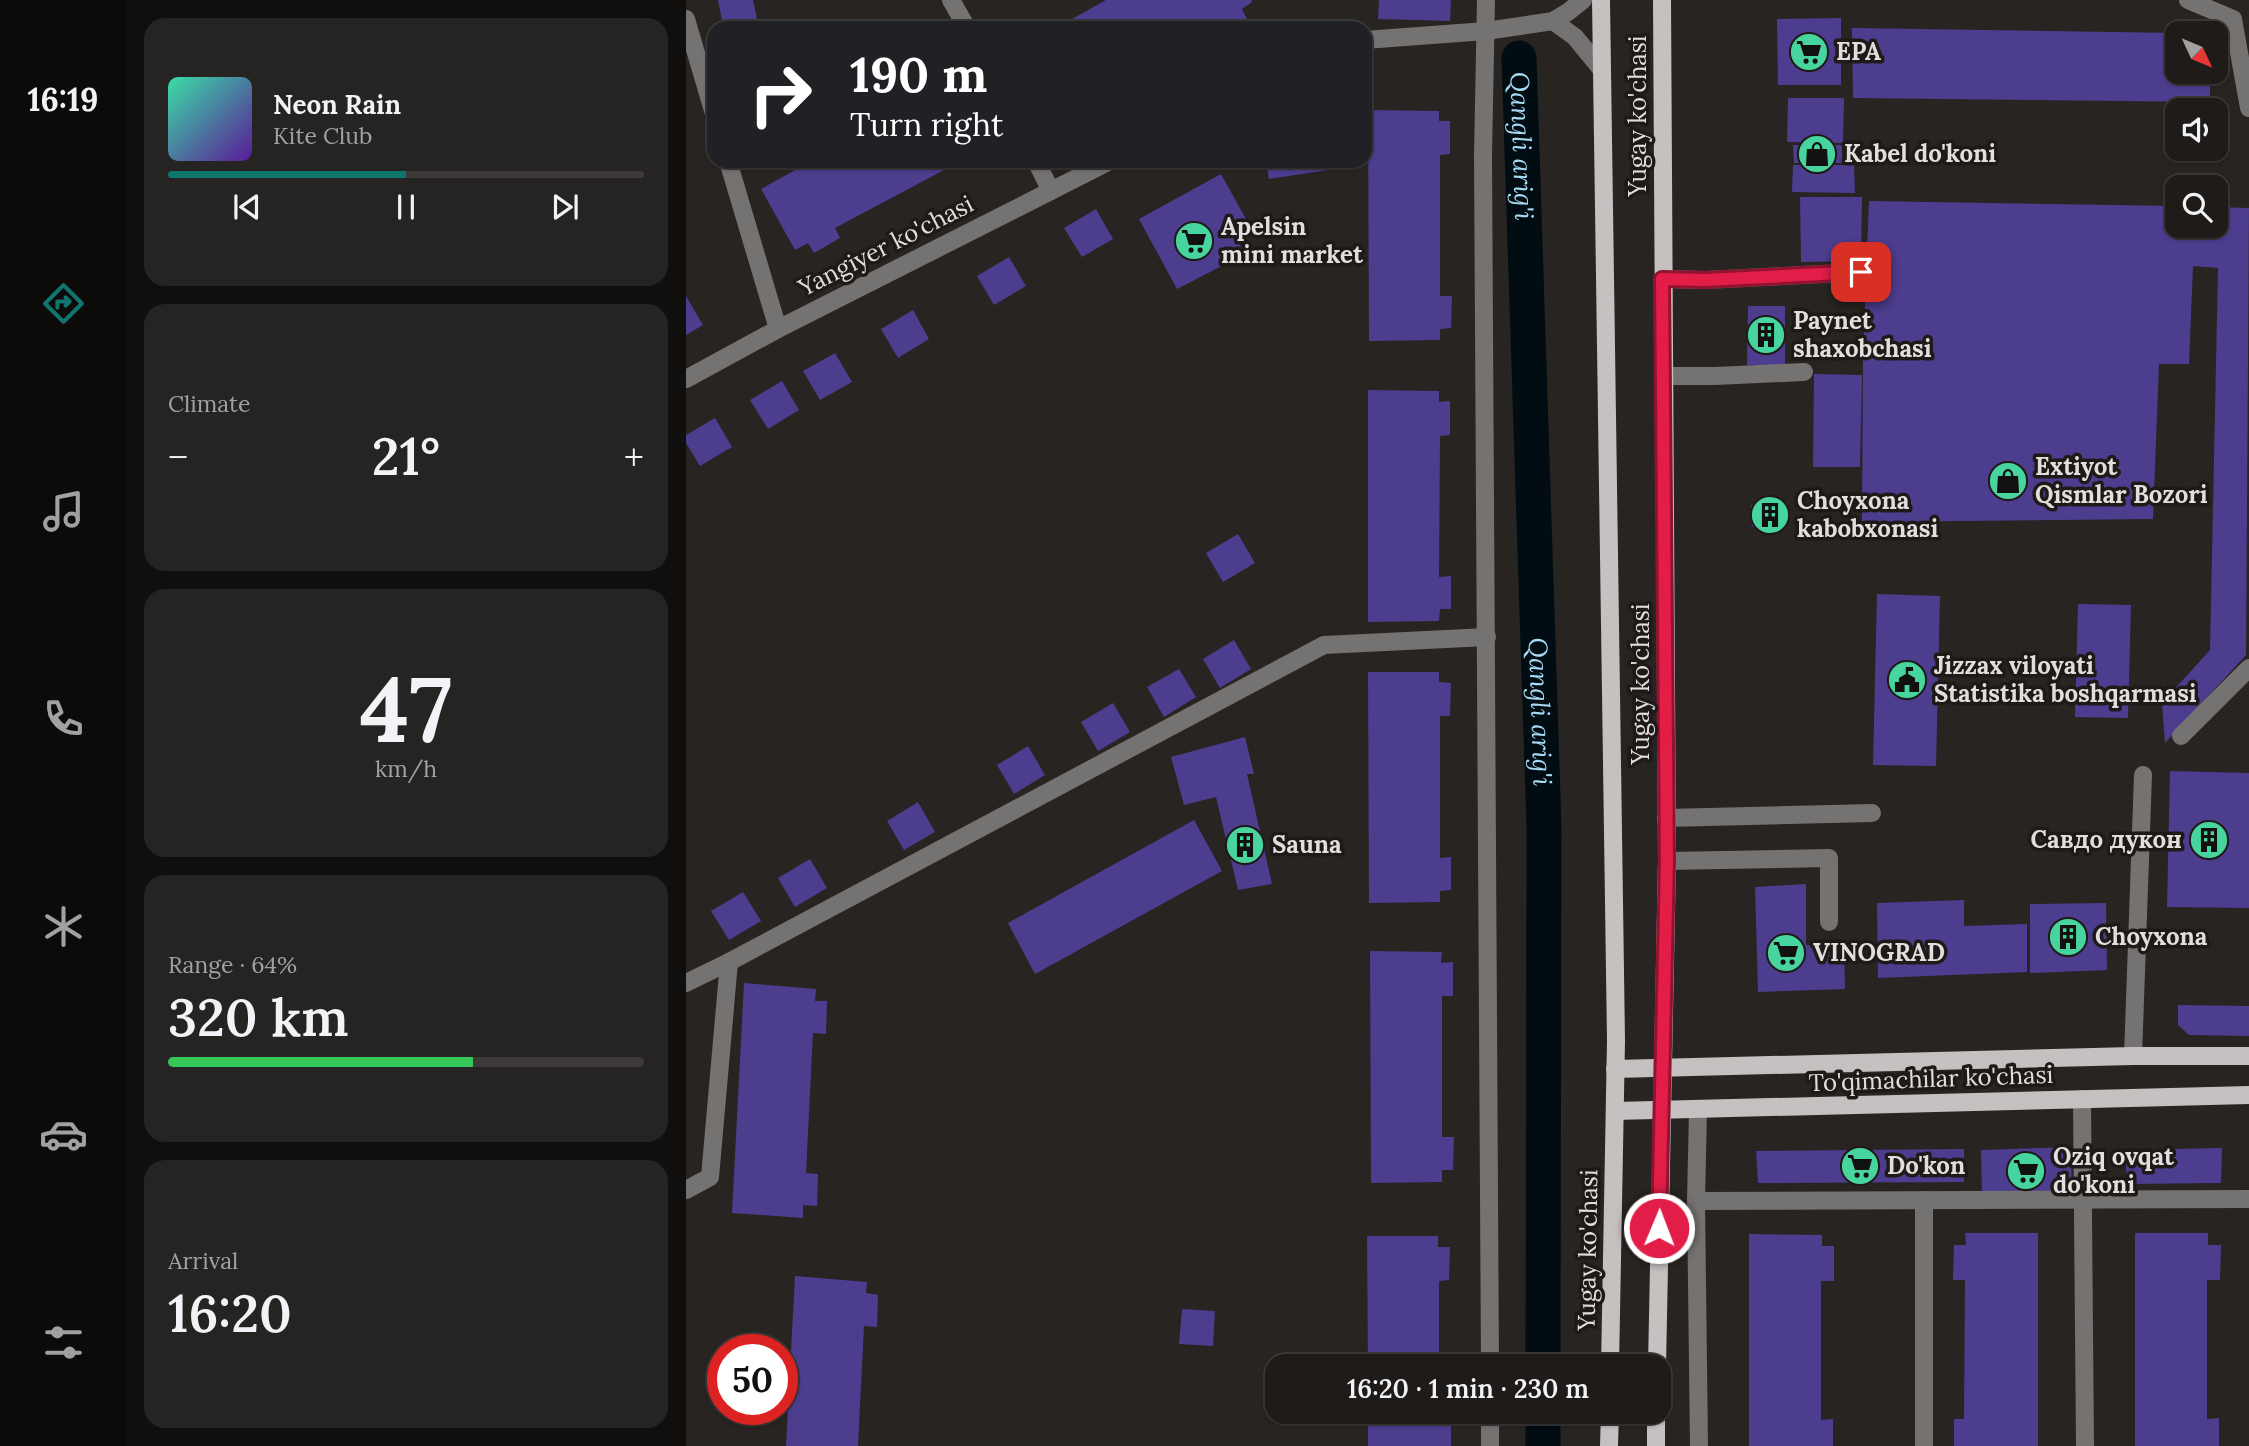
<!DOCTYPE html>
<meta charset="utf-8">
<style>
:root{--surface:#1e1b19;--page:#262422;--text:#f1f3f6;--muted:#a1a1a2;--line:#3c3938;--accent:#0f766e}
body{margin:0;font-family:Lora,serif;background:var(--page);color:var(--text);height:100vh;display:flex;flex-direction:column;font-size:26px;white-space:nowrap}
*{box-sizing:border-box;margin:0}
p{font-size:23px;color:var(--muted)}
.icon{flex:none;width:38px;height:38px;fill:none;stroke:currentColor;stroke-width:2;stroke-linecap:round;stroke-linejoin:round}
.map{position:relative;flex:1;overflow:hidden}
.side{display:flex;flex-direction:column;gap:18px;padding:18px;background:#100f0e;width:560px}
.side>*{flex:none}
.top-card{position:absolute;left:21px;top:21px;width:665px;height:147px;border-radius:21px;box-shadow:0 2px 5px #0004,0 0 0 2px var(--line);background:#202124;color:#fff;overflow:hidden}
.needle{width:46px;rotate:134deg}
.controls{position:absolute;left:1479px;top:21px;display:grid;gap:14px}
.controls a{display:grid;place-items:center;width:63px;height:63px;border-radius:14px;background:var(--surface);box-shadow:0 2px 5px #0004,0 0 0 2px var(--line);font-size:35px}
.speed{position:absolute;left:21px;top:1334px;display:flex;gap:14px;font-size:35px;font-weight:700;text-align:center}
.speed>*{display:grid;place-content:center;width:91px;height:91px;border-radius:50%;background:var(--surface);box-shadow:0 2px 5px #0004,0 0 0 2px var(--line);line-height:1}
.speed .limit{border:10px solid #d22;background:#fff;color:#111}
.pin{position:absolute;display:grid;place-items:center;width:60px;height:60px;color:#fff;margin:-30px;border-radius:14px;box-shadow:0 4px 10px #0006}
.me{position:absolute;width:77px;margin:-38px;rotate:1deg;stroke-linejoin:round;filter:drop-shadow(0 0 5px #0008)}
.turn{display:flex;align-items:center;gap:24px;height:147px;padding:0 28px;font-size:32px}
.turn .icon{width:91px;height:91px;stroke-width:2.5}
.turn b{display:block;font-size:49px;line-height:60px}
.big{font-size:52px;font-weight:600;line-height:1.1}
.side .tile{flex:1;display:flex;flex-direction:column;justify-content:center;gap:10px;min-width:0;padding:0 24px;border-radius:21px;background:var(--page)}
.side .dial{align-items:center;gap:0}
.dial b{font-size:91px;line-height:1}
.song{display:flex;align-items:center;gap:21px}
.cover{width:84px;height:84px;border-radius:10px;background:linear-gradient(135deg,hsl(160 70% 55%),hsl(270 70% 35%))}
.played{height:7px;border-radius:4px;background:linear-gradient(90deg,var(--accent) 50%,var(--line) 50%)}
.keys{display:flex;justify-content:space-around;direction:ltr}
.heat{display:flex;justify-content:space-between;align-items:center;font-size:38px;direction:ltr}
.charge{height:10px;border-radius:5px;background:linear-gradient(90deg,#34c759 64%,var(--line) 0)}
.trip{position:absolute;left:579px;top:1354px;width:406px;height:70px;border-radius:21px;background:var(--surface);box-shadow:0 2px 5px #0004,0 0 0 2px var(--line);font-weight:600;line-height:70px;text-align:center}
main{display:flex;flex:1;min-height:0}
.tab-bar{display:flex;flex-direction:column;width:126px;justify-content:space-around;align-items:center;background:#0c0b0a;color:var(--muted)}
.tab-bar .icon{width:49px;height:49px}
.tab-bar .current{color:var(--accent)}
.tab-bar b{font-size:32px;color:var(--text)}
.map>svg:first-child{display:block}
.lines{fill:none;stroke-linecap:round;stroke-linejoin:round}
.canal{stroke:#010c13;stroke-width:35}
.building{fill:#4d3d8f}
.minor{stroke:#757272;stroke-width:18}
.major{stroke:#c6c0c1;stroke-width:18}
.route-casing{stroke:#92132f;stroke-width:18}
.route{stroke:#e11d48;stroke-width:12}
.labels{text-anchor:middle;stroke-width:7;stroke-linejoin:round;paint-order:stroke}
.poi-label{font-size:24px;font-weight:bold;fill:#e2dedd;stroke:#1f1a18;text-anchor:start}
.street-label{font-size:24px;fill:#e2dedd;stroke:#1f1a18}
.water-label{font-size:26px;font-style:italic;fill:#a7dbf4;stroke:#1f1a18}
</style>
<main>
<nav class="tab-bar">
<b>16:19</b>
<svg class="icon current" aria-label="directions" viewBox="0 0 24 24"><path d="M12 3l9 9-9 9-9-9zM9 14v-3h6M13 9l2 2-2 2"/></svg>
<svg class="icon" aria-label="music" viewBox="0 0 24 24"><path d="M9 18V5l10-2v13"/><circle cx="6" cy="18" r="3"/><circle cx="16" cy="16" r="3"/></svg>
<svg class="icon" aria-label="phone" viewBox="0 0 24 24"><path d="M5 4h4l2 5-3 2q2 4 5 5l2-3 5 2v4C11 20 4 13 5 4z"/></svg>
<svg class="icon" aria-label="climate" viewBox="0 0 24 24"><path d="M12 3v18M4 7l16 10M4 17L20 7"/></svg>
<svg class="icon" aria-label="car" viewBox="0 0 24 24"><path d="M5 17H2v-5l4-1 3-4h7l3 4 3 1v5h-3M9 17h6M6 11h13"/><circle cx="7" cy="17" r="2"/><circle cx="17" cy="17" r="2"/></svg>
<svg class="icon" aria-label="filters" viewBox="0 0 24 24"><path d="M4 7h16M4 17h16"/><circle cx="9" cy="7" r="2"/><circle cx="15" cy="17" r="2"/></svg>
</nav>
<section class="side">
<div class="tile">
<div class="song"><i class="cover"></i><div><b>Neon Rain</b><p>Kite Club</p></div></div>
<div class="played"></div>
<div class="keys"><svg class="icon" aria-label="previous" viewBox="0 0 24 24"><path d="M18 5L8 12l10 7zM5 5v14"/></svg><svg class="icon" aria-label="pause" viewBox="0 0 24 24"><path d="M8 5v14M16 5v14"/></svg><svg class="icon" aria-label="next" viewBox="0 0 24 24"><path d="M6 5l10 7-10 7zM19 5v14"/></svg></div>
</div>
<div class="tile"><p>Climate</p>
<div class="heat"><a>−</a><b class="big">21°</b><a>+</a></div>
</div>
<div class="tile dial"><b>47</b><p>km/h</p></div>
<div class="tile"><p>Range · 64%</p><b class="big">320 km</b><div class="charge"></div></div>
<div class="tile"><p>Arrival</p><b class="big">16:20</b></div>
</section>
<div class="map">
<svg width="1563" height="1446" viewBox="0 0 1563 1446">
<rect width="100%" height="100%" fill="#282421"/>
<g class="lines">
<g class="canal">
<path id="s1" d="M833 58 858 828 857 1367"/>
<path d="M857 1446V1412"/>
</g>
</g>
<g class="building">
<path d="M32 0H67L71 19 37 26Z"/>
<path d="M420 0H565L566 2 556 9 561 19 543 28H533L531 23 521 28H370Z"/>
<path d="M693 0H765L764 21 692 19Z"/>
<path d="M1155 18V85H1092L1091 19Z"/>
<path d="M1166 28 1491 33V72H1524V102L1167 98Z"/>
<path d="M1102 98H1158L1157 143 1101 142Z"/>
<path d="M682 110 753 111V121H764V154L754 155V296H766L765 328 754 329V340L683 341Z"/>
<path d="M1107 145H1156V163H1108Z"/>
<path d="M125 161H275L149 228 154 238 128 253 122 243 109 250 75 189Z"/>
<path d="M278 161H299L282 170Z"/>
<path d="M580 161H669V166L583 179Z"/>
<path d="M1107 165H1168L1169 193 1106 192Z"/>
<path d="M535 174 560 219 544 228 559 254 491 289 453 219Z"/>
<path d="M1114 197H1176L1175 261 1115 262Z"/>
<path d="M1183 201 1491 206V226H1530V207L1563 208 1560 655 1479 743 1476 703 1524 650 1532 268 1507 266 1503 364H1473L1467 519 1176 522 1177 354Z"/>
<path d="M410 209 427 239 396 257 378 228Z"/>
<path d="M323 257 340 286 308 305 291 276Z"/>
<path d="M0 296 17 325 0 335Z"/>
<path d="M1062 306H1099V365H1061Z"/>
<path d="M227 310 243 339 212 358 195 329Z"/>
<path d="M149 353 166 382 134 400 117 371Z"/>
<path d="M1128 374 1176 375 1174 467H1127Z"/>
<path d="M96 381 113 410 82 429 64 400Z"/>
<path d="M682 390 753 391V402L764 401V435L754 436 753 577 765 576V609H754L753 621 682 622Z"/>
<path d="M29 418 46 447 14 466 0 443V435Z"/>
<path d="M1101 503 1102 525 1066 527 1065 505Z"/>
<path d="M552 534 569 563 537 582 520 553Z"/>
<path d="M1191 594 1254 596 1250 766 1187 765Z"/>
<path d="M1392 604 1445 605 1442 718 1389 717Z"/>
<path d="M548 640 565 669 534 688 517 659Z"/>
<path d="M493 669 510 697 478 717 461 687Z"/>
<path d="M682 672H753V682L765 683 764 716H754V858L765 857V890L754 891V902L683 903Z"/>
<path d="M427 703 444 732 412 751 395 722Z"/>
<path d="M559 737 568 774H561L586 884 552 890 530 797 498 805 485 757Z"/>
<path d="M342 746 359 775 328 794 311 765Z"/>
<path d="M1484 771 1563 773V908L1481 907Z"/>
<path d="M232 802 249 832 218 850 201 821Z"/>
<path d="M508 820 536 871 349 974 322 923Z"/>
<path d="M124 859 141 888 109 907 92 878Z"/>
<path d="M1120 884V945L1158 944 1159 989 1072 992 1069 887Z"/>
<path d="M57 892 75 921 43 940 25 911Z"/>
<path d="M1278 900V926L1341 924V972L1192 978 1191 903Z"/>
<path d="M1420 903 1421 970 1344 973V904Z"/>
<path d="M684 951 756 952 755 963 767 962V996H756V1137H768L767 1170H756V1182L685 1183Z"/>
<path d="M58 983 130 989 129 1001H141L140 1034 127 1033 120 1173 132 1174 131 1206 117 1205V1218L46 1213Z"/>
<path d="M1492 1005 1563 1006V1036L1503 1035 1492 1025Z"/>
<path d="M1385 1147 1386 1192 1296 1195 1295 1150Z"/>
<path d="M1536 1148 1535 1183 1441 1184 1439 1150Z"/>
<path d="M1278 1149V1182L1072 1183 1070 1151Z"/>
<path d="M1279 1233H1352V1446H1268V1419H1278L1279 1280H1267L1268 1245H1280Z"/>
<path d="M1449 1233H1522V1245H1535L1534 1280H1521V1419L1533 1418V1446H1449Z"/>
<path d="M1063 1234 1136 1235V1246H1148V1281H1135V1420L1147 1419V1446H1063Z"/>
<path d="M681 1236H752V1247H764L763 1280 753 1281V1367H682Z"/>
<path d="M109 1276 181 1282 180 1293 192 1295 191 1327 178 1326 172 1446H100Z"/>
<path d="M496 1309 529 1311 527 1346 493 1344Z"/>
<path d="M682 1412H753V1422H765V1446H682Z"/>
</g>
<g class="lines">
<g class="minor">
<path d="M265 0 281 28"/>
<path d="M800 0 797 155 804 1367"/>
<path d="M1502 0 1547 19 1563 108"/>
<path d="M0 19 28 114"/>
<path d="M867 21 889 37 916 70"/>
<path d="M679 40 800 31 867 21 882 12 897 0"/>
<path d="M42 161 92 329"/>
<path d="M350 161 365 191"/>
<path d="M977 279 1019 280 1175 272"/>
<path d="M979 376H1029L1118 372"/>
<path d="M0 379 92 329 424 161"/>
<path d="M1495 736 1563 668"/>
<path d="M980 818 1186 813"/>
<path d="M981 861 1143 858V922"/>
<path d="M0 983 43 962"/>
<path d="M1447 1056 1457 775"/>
<path d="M1396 1099 1399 1446"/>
<path d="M1012 1110 1010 1201 1013 1446"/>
<path d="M0 1190 24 1177 43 962 638 645 801 637"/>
<path d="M1010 1201 1563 1199"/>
<path d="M804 1412V1446"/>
<path d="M1238 1446V1200"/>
</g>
<g class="major">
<path d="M915 0 930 1041 924 1367"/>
<path d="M929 1069 1447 1056H1563"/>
<path d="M929 1111 1563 1095"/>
<path d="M971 1367 981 861 976 0"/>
<path d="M923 1446 924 1412"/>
<path d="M970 1446V1412"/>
</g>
</g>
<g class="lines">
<g class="route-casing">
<path id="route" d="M973 1228 981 861 976 279 1019 280 1175 272"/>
</g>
<use href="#route" class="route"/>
</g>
<defs>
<g id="supermarket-disc" transform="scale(2.0125)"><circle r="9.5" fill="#47d49e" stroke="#1f1a18"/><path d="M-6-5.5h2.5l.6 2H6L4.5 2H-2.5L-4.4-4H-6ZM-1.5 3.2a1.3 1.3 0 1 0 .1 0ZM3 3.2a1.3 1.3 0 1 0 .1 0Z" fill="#111"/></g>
<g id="shop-disc" transform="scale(2.0125)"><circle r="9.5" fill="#47d49e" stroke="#1f1a18"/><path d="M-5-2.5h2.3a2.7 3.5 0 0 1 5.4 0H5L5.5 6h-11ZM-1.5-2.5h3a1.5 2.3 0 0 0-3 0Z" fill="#111"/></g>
<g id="building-disc" transform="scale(2.0125)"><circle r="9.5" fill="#47d49e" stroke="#1f1a18"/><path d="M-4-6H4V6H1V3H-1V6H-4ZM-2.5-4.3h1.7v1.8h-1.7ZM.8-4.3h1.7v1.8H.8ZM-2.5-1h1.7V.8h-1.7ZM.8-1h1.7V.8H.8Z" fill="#111"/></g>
<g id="civic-disc" transform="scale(2.0125)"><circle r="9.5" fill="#47d49e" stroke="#1f1a18"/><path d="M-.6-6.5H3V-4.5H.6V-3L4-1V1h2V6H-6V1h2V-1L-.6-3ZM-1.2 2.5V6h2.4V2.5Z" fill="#111"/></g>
</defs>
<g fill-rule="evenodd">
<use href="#supermarket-disc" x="1123" y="52"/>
<use href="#shop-disc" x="1131" y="154"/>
<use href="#supermarket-disc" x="508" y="241"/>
<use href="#building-disc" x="1080" y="335"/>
<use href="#shop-disc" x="1322" y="481"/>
<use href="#building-disc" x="1084" y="515"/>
<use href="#civic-disc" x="1221" y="680"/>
<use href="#building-disc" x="1523" y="840"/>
<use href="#building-disc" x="559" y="845"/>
<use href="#building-disc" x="1382" y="937"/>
<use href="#supermarket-disc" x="1100" y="953"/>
<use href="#supermarket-disc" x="1174" y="1166"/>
<use href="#supermarket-disc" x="1340" y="1171"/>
</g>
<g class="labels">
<g class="poi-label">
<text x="1150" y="60">EPA</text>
<text x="1158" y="162">Kabel do'koni</text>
<text x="535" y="235">Apelsin<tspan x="535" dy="28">mini market</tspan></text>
<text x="1107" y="329">Paynet<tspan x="1107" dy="28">shaxobchasi</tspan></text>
<text x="1349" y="475">Extiyot<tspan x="1349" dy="28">Qismlar Bozori</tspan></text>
<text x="1111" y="509">Choyxona<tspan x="1111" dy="28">kabobxonasi</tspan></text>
<text x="1248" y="674">Jizzax viloyati<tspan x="1248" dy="28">Statistika boshqarmasi</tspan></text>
<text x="1496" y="848" text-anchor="end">Cавдо дукон</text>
<text x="586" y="853">Sauna</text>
<text x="1409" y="945">Choyxona</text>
<text x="1127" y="961">VINOGRAD</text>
<text x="1367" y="1165">Oziq ovqat<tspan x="1367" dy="28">do'koni</tspan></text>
<text x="1201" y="1174">Do'kon</text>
</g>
<g class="street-label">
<text transform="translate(952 116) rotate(-90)" y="8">Yugay ko'chasi</text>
<text transform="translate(200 246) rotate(-27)" y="8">Yangiyer ko'chasi</text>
<text transform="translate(955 684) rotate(-90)" y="8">Yugay ko'chasi</text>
<text transform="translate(1245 1079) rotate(-2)" y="8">To'qimachilar ko'chasi</text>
<text transform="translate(902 1250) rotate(-89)" y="8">Yugay ko'chasi</text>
</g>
<g class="water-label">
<text dy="9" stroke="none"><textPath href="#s1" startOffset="88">Qangli arig'i</textPath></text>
<text dy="9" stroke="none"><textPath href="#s1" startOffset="654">Qangli arig'i</textPath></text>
</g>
</g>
</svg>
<div class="controls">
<a><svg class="needle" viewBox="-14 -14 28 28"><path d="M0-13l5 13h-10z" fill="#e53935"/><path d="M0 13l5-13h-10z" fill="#a1a1a2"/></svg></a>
<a><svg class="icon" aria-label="sound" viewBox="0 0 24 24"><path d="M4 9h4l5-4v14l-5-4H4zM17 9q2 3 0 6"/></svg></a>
<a><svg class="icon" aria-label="search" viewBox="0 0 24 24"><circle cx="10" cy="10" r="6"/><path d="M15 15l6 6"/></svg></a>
</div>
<div class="speed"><div class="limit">50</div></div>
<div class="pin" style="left:1175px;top:272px;background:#d93025"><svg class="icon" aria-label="arrive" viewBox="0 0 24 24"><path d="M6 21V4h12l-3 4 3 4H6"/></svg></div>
<svg class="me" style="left:973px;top:1228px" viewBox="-20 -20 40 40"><circle r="17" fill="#e11d48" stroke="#fff" stroke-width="3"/><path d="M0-11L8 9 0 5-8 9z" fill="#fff"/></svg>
<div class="trip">16:20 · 1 min · 230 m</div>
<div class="top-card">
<div class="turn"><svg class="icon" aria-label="right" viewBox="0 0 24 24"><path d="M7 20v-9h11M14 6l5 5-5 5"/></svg><div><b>190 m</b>Turn right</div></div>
</div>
</div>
</main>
